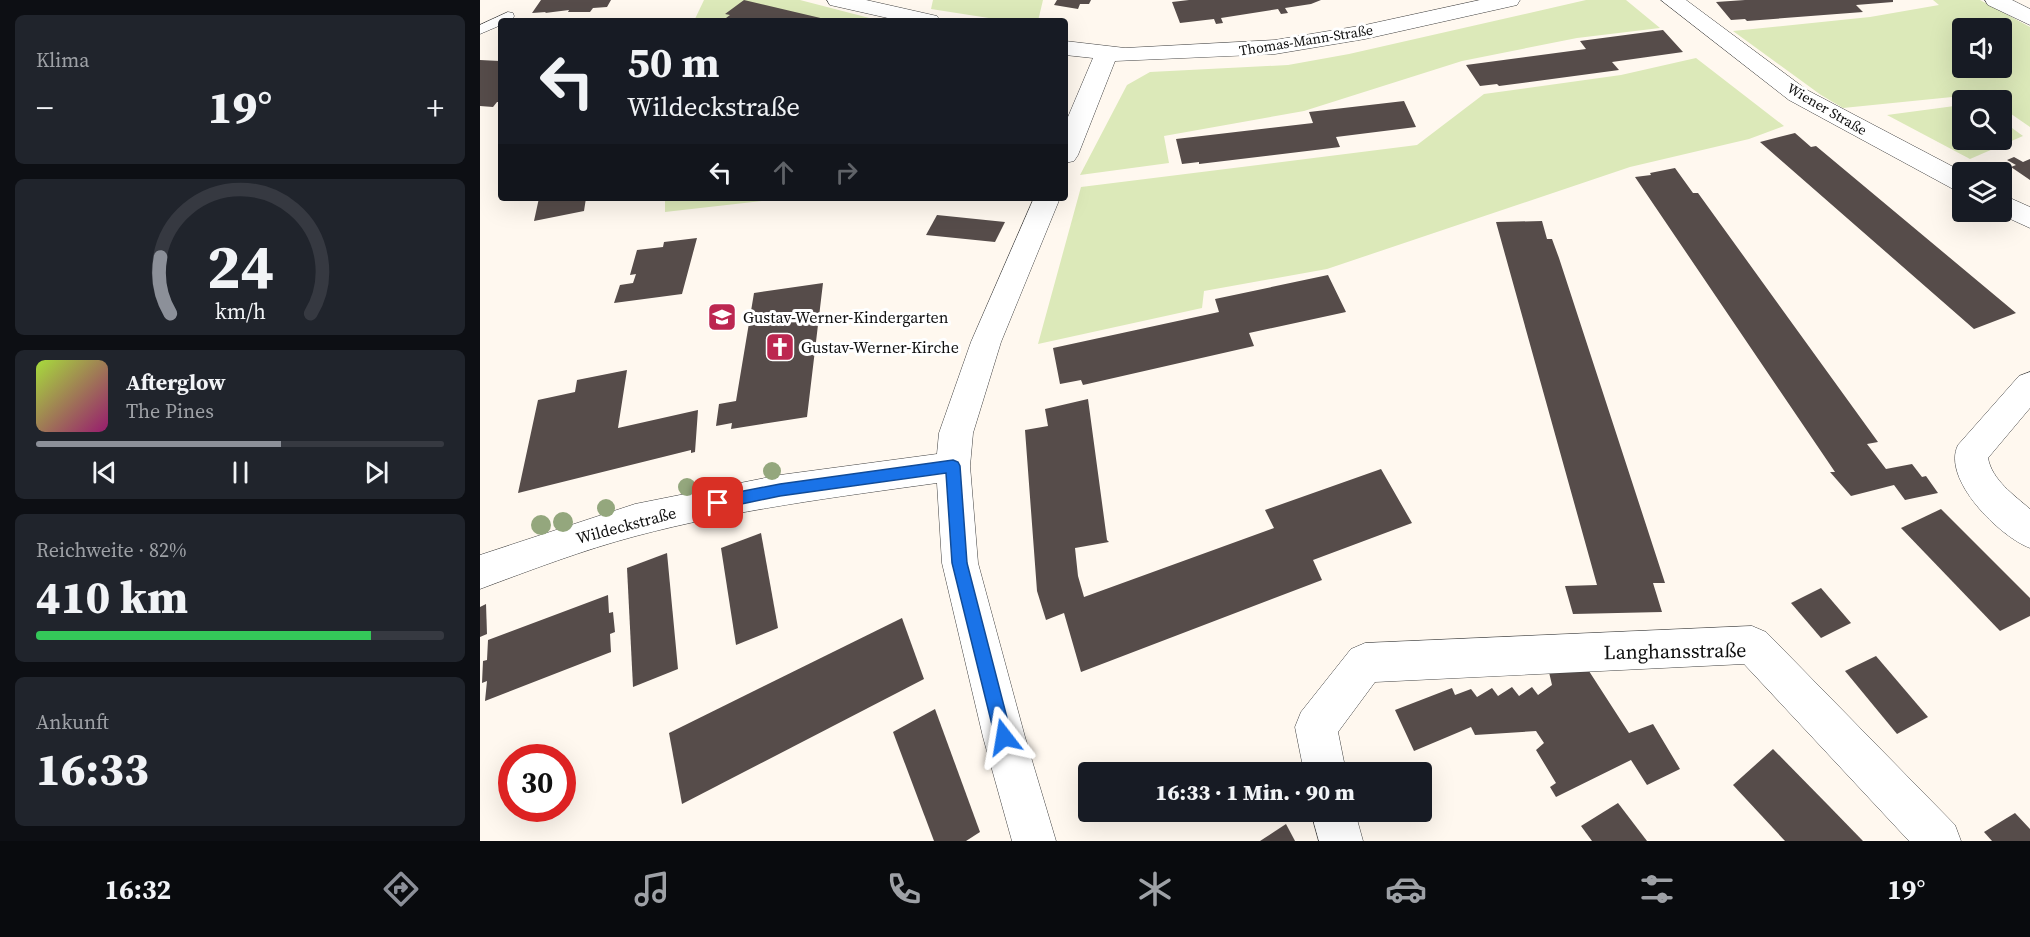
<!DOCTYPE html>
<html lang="de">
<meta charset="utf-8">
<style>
:root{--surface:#171b24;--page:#20242c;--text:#f1f3f6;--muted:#9ea1a6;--line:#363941;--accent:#8c9099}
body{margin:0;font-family:"Source Serif 4",serif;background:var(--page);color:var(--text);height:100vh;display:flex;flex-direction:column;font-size:22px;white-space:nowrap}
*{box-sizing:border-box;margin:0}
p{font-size:20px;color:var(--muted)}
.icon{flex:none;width:33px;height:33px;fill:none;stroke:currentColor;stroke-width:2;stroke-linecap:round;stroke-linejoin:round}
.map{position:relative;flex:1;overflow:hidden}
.sheet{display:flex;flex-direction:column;gap:15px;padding:15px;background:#0d0f14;width:480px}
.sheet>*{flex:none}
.banner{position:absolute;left:18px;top:18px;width:570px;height:183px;border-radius:6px;box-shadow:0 6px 24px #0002;background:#171b24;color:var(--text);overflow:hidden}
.tools{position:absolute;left:1472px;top:18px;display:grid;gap:12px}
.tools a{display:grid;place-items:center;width:60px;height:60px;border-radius:6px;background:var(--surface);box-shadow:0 6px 24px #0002;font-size:30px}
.speed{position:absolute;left:18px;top:744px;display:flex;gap:12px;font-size:30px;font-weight:700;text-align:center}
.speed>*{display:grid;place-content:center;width:78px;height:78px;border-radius:50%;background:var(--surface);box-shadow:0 6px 24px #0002;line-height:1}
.speed .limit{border:9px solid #d22;background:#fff;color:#111}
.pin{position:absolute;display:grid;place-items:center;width:51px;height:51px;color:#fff;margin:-26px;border-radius:12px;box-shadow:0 3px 9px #0006}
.me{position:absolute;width:66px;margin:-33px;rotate:346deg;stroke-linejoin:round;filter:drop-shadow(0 0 4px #0008)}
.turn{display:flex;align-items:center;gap:21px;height:126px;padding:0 30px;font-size:27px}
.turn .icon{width:78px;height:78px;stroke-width:2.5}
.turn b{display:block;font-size:42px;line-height:51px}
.lanes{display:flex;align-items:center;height:57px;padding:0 30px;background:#0003;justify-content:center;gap:30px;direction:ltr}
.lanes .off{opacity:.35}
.big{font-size:45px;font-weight:800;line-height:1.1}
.sheet .tile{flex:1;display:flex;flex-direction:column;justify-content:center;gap:9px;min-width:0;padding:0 21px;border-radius:9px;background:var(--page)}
.sheet .dial{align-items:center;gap:0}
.dial svg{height:156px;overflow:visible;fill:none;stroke:var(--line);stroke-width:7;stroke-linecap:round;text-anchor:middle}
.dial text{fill:var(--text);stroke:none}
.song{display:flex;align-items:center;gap:18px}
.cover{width:72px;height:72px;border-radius:9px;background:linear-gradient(135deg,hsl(80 70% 55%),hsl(320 70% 35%))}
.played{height:6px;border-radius:3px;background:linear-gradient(90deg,var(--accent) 60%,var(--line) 60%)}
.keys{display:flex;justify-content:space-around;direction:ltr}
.heat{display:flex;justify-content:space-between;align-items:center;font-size:33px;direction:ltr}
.charge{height:9px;border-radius:4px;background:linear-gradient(90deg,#34c759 82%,var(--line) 0)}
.trip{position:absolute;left:598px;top:762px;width:354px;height:60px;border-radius:6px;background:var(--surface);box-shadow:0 6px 24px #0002;font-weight:800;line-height:60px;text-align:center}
.dock{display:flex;height:96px;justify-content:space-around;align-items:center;background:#090b0e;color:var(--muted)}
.dock .icon{width:42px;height:42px}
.dock .selected{color:var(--accent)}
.dock b{font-size:27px;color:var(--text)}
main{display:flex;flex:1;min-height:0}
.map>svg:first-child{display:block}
.green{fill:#dce9b9;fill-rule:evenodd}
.building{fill:#564c4a}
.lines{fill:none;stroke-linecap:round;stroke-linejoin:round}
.lane-casing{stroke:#414141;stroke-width:1}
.street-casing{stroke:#414141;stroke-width:1}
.lane{fill:#fff;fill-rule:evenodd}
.street{fill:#fff;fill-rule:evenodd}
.tree{fill:#94a77d}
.route{fill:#1a73e8;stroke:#114b97;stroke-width:1.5}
.labels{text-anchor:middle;stroke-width:6;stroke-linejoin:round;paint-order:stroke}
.far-street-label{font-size:14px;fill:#0e0e0e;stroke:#fff}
.poi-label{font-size:16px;fill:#0e0e0e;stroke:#fff;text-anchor:start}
.street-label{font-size:16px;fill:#0e0e0e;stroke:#fff}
.near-street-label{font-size:20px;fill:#0e0e0e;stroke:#fff}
</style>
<main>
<section class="sheet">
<div class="tile"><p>Klima</p>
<div class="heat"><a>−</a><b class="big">19°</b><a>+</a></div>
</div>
<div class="tile dial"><svg viewBox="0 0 100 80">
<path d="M14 69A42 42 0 1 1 86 69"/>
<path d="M14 69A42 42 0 0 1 9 40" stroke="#8c9099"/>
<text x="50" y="56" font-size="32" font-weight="700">24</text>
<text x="50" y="72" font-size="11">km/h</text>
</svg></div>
<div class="tile">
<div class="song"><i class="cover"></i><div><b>Afterglow</b><p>The Pines</p></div></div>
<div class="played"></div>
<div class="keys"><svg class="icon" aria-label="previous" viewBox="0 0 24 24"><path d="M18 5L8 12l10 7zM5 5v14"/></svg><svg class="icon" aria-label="pause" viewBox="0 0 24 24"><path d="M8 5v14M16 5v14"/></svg><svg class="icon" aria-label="next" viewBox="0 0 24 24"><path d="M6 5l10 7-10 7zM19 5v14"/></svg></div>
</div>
<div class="tile"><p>Reichweite · 82%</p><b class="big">410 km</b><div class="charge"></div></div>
<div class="tile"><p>Ankunft</p><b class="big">16:33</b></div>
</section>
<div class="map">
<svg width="1550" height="841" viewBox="0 0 1550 841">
<rect width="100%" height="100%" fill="#fff8ef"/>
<g class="green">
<path d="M224 0H320L401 21H214Z"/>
<path d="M453 0H563L558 21H528L451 9Z"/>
<path d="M1106 0H1146L1180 28 1097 38 982 61 824 111 684 136 689 163 600 175 647 85 670 72 808 65 869 54Z"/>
<path d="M1453 0H1500L1550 27V127L1521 107V100H1511L1502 94 1363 108 1341 95 1253 31 1390 17 1459 5ZM1482 28H1521V68H1482Z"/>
<path d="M1216 58 1304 126 1269 139 1150 167 847 269 724 291 722 308 558 344 601 187 937 145 1004 94 1141 75Z"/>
<path d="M1482 105V140H1521V120L1543 136 1490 159 1407 115Z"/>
<path d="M185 198H309L185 212Z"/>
</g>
<g class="building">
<path d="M61 0H131L127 7 113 8 110 12H88L89 10 65 13 66 12 52 13Z"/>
<path d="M264 0 349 20V21H242L250 15 245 14Z"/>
<path d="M577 0H611L609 4H600L598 9 574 5Z"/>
<path d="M709 0H841L831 4 805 8 808 13 801 14 798 9 741 18 743 23 736 24 734 19 700 23 692 2Z"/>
<path d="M1265 0H1413V2L1376 5 1383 12 1267 21 1265 19 1251 20 1236 2Z"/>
<path d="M1183 30 1203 52 1132 62 1139 70 1019 86 1017 84 1000 86 986 65 1106 49 1100 41Z"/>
<path d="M0 60 20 61 18 63H21V102H17L13 107 0 106Z"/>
<path d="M924 101 936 127 856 137 860 147 719 164V162L702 164 696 139 833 123 829 112Z"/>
<path d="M1315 133 1331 147 1336 146 1536 313 1494 329 1280 142Z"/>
<path d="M1534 157 1543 162 1550 159V180L1531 167 1536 165 1527 160Z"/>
<path d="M1195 168 1213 193H1218L1398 442 1387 444 1406 469 1432 464 1442 477 1446 476 1458 493 1425 500 1414 485 1371 496 1350 472H1355L1155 177 1171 175 1170 173Z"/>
<path d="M59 198H106L104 211 54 221Z"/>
<path d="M457 215 525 222 515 242 446 235Z"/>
<path d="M1062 221 1067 239H1072L1079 258 1185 583H1173L1182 612 1093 614 1085 586 1117 585 1016 222Z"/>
<path d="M217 238 202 294 134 303 140 285 153 283 156 274 150 275 157 250 183 247 184 242Z"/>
<path d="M848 275 866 312 769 333 774 346 603 385 601 380 580 384 573 348 739 312 735 299Z"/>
<path d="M343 283 327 417 251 429 252 423 236 426 239 404 256 401 274 293Z"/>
<path d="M147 370 138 428 218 410 215 452 211 453V450L38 493 58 400 95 392 97 380Z"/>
<path d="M608 399 627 540 629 542 595 548 598 576 604 597 794 528 785 510 901 469 932 523 833 560 842 580 601 672 584 613 566 620 557 591 545 430 568 426 565 409Z"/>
<path d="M1461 509 1550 598V616L1520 631 1421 528Z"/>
<path d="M281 533 298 628 256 645 241 548Z"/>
<path d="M187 553 198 669 153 687 147 568Z"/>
<path d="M1341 588 1371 623 1341 638 1311 603Z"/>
<path d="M128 595 129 613 133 612 135 632 130 634 131 652 5 701 7 681 2 683 3 661 7 660 8 640Z"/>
<path d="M6 604 7 634 0 637V607Z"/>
<path d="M422 618 444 679 202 804 189 733Z"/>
<path d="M1396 656 1448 717 1417 734 1365 671Z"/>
<path d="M1068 668H1107L1149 733 1173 724 1200 769 1167 785 1151 760 1076 797 1070 787 1076 783 1056 750 1064 743 1056 731 995 735 991 727 934 751 915 710 972 688 975 695 991 689 997 697 1012 688 1018 696 1032 687 1039 696 1052 687 1058 695 1072 685Z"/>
<path d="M455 709 500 832 486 841H454L413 732Z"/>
<path d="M1293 749 1348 805 1383 841H1305L1253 785Z"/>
<path d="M1138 803 1167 841H1112L1101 826Z"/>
<path d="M1535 813 1550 829V841H1512L1504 832Z"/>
<path d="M806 824 815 841H780Z"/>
</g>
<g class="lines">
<g class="lane-casing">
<path id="lane" d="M28 12 33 13 34 16 33 19 21 21V25L0 34V25Z"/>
</g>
<g class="street-casing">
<g id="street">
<path d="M347 0H386L457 16 460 21H421L350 5Z"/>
<path d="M1000 0H1040L1037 5 885 39 795 54 635 61 598 155 594 161 585 163V124L613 58 585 55V41L645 48 795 40 885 25Z"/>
<path d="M1181 0H1206L1327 90 1483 172 1482 192 1473 189 1309 100Z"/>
<path d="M1505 0H1532L1550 9V25L1508 5Z"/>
<path d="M1521 194 1550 207V228L1515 212H1521Z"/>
<path d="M554 198H580L521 342 493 433 490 466 498 563 545 737 576 841H532L503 737 462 563 457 483C356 497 254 510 156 536 103 550 51 570 0 589V555L155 504 300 475 457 454 459 433 491 342Z"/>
<path d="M1550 372V408L1508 458C1512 480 1534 495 1550 509V548C1520 537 1461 479 1478 445L1539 376Z"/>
<path d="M1272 626 1286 632 1475 825 1481 841H1429L1264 664 895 682 858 732 866 772H824L815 727 821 712 871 649 885 643Z"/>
<path d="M831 812H875L883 841H839Z"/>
</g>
</g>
<use href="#lane" class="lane"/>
<use href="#street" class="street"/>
</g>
<g class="tree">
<circle cx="292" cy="471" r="9"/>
<circle cx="207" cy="487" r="9"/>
<circle cx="126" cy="508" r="9"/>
<circle cx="83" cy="522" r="10"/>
<circle cx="61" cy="525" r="10"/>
</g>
<path class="route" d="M473 460 478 462 480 466 487 563 532 737 530 743 524 746 518 743 515 737 472 563 466 473 300 496 238 509 233 507 231 503 233 498 238 496 300 484Z"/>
<defs>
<g id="school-square" transform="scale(1.5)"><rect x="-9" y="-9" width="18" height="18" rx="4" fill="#bc2750" stroke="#fff"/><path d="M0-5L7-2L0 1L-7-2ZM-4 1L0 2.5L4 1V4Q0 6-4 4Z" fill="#fff"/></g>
<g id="church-square" transform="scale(1.5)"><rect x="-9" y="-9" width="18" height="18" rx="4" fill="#bc2750" stroke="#fff"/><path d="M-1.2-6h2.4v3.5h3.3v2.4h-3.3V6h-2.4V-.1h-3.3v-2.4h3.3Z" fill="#fff"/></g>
</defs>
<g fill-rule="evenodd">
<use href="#school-square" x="242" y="317"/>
<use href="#church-square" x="300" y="347"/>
</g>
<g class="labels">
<g class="far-street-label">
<text transform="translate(826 40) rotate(-9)" y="5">Thomas-Mann-Straße</text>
<text transform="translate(1347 109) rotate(30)" y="5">Wiener Straße</text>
</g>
<g class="poi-label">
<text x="263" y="323">Gustav-Werner-Kindergarten</text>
<text x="321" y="353">Gustav-Werner-Kirche</text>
</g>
<g class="street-label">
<text transform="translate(146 525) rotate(-15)" y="6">Wildeckstraße</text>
</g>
<g class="near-street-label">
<text transform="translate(1195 651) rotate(-1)" y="7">Langhansstraße</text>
</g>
</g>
</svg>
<div class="tools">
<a><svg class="icon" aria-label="sound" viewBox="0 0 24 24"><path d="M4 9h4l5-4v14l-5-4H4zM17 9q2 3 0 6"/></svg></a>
<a><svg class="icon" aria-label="search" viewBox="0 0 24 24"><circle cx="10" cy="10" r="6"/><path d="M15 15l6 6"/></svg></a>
<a><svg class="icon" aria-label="layers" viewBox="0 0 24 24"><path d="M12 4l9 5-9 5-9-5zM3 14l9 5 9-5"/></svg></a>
</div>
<div class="speed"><div class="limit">30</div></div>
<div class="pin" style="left:238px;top:503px;background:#d93025"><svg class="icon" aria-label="arrive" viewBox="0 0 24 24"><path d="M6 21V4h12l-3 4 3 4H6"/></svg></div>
<svg class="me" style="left:524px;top:737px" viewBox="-20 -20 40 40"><path d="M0-17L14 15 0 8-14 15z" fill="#1a73e8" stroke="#fff" stroke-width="4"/></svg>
<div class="trip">16:33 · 1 Min. · 90 m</div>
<div class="banner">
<div class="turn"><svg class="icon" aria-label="left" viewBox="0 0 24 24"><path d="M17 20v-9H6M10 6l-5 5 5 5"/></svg><div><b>50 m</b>Wildeckstraße</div></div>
<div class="lanes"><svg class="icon" aria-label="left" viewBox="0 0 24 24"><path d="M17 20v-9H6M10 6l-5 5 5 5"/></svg><svg class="icon off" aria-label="ahead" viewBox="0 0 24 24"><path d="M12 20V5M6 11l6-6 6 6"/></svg><svg class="icon off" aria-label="right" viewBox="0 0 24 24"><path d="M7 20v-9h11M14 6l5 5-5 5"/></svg></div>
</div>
</div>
</main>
<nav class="dock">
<b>16:32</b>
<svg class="icon selected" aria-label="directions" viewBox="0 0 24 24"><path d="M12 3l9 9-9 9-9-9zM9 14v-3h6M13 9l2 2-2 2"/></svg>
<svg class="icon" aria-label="music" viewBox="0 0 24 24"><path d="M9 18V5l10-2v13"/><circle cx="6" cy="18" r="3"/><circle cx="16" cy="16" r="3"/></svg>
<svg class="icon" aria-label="phone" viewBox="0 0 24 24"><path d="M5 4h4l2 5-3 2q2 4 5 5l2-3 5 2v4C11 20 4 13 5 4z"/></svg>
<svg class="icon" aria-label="climate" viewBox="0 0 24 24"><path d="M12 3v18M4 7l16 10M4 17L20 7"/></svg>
<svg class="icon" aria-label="car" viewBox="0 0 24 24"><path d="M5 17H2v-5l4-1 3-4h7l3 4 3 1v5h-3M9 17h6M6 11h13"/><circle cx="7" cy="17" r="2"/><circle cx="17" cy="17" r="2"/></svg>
<svg class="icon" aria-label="filters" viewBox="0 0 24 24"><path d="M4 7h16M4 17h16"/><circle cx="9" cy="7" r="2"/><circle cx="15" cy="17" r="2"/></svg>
<b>19°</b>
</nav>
